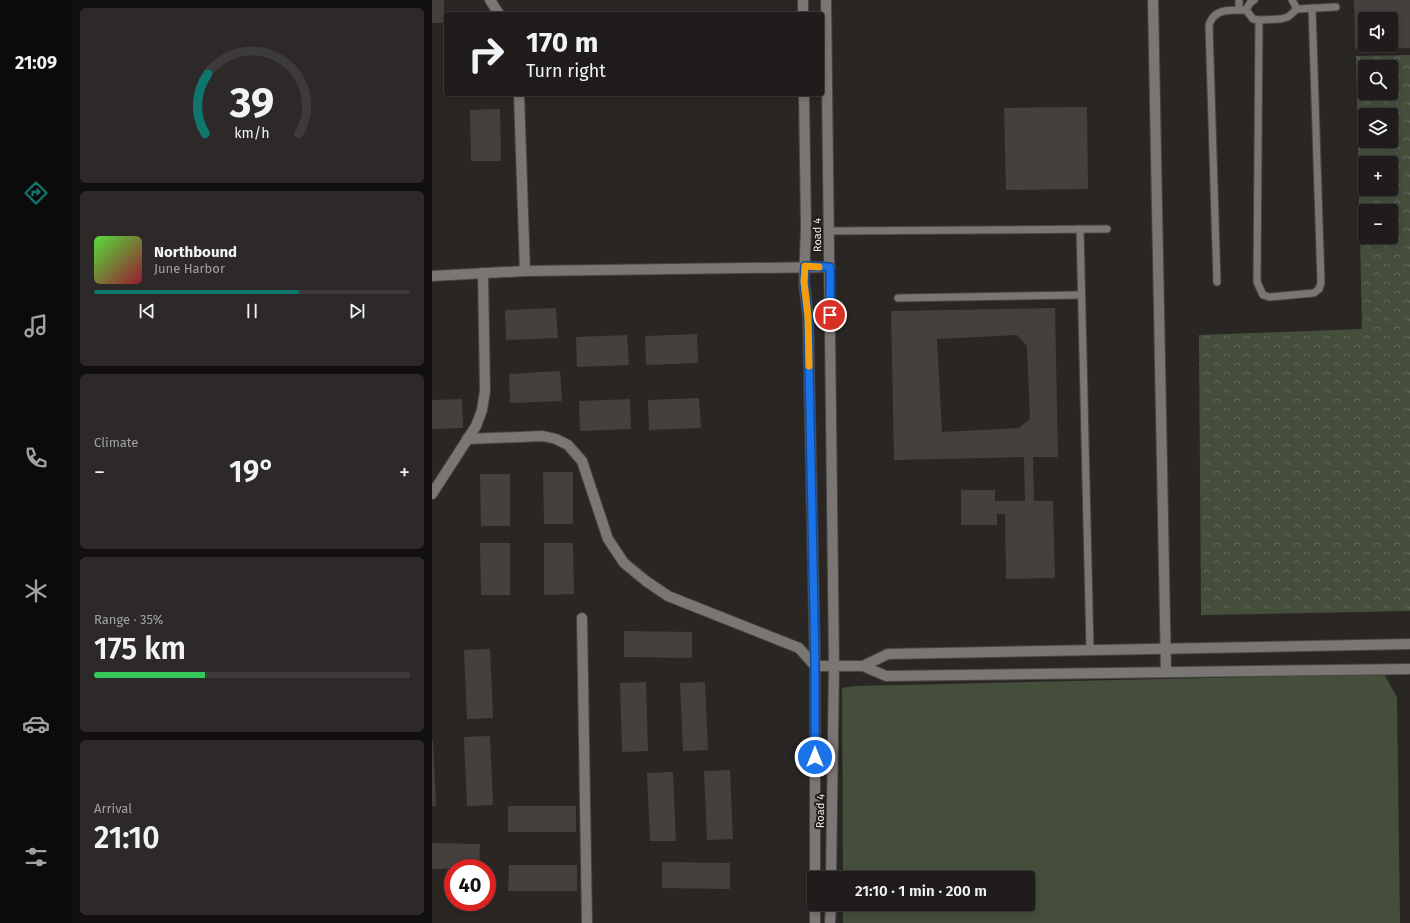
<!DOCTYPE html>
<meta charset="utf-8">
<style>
:root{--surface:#1f1c1b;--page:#2c2928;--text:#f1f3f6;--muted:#a1a1a3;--line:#3c3a3a;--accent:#0f766e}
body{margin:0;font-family:"Fira Sans",sans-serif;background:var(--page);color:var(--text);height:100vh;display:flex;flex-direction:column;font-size:15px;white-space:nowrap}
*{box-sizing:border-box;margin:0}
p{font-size:13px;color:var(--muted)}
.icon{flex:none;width:22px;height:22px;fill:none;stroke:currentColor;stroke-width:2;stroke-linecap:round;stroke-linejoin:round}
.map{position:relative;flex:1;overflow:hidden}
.details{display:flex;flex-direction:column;gap:8px;padding:8px;background:#110f0f;width:360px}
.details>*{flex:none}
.guide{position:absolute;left:12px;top:12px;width:380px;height:84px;border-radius:4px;box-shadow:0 2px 6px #0003,0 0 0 1px var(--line);background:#1f1c1b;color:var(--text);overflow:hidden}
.tools{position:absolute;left:926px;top:12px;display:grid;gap:8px}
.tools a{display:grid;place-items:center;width:40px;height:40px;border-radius:4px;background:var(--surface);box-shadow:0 2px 6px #0003,0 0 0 1px var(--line);font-size:20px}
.speed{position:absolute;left:12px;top:859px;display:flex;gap:8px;font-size:20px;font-weight:700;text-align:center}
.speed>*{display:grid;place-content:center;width:52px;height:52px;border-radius:50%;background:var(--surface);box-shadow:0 2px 6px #0003,0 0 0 1px var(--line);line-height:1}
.speed .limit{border:6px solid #d22;background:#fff;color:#111}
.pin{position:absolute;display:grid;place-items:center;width:34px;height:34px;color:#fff;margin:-17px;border:2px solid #fff;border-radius:50%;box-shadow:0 1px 4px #0007}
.me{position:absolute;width:44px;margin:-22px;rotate:0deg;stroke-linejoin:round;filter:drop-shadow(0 0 3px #0008)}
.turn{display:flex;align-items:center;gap:14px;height:84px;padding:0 16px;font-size:18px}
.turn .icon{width:52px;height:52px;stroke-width:2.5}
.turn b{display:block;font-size:28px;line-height:34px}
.big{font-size:30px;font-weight:600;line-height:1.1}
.details .widget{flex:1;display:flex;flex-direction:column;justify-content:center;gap:6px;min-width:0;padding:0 14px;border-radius:6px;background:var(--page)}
.details .dial{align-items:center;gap:0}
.dial svg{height:104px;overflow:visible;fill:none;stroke:var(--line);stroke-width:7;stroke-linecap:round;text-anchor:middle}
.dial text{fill:var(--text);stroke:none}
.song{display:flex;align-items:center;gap:12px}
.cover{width:48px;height:48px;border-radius:6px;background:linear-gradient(135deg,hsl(110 70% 55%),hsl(350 70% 35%))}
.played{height:4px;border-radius:2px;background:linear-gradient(90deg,var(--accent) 65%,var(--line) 65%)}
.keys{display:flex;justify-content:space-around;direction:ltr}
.heat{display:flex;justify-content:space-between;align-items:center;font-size:22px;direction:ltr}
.charge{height:6px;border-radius:3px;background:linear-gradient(90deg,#34c759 35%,var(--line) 0)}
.trip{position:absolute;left:375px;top:871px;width:228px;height:40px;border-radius:4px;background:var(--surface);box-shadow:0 2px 6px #0003,0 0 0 1px var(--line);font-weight:600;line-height:40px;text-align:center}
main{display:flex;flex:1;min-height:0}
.menu{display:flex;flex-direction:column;width:72px;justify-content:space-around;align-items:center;background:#0c0b0b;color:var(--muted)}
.menu .icon{width:28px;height:28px}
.menu .on{color:var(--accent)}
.menu b{font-size:18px;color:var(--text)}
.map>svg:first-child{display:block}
.grass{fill:#454e3b}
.park{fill:url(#park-crowns);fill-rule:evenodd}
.building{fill:#43403e;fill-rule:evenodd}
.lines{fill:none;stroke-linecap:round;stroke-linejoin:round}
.lane-casing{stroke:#474442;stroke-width:9}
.street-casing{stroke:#474442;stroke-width:12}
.secondary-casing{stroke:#474442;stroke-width:12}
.lane{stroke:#7a7673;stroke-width:7}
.street{stroke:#7a7673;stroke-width:10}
.secondary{stroke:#7a7673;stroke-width:10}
.route-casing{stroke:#114b97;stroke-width:10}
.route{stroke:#1a73e8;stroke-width:7}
.slow{stroke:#f59e0b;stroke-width:7}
.labels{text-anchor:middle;stroke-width:4;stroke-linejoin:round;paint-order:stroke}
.street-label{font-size:11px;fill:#eeeceb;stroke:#1f1c1a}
</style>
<main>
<nav class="menu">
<b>21:09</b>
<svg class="icon on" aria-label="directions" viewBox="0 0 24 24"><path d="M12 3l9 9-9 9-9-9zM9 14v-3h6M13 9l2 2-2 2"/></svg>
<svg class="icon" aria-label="music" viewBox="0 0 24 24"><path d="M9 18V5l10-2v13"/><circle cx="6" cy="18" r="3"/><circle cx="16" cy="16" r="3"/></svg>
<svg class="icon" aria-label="phone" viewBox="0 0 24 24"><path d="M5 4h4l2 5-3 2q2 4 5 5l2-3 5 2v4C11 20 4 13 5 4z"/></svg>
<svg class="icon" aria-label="climate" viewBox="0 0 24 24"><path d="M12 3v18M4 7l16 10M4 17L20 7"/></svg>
<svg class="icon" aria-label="car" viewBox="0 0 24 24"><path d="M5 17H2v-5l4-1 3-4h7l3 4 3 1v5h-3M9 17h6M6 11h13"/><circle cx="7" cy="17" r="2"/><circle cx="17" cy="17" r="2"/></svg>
<svg class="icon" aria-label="filters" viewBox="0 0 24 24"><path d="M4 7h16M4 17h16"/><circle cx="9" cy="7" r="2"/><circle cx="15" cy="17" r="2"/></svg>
</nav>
<section class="details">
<div class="widget dial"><svg viewBox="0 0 100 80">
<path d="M14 69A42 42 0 1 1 86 69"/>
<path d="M14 69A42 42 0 0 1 16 23" stroke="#0f766e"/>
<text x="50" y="56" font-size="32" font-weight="700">39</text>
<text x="50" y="72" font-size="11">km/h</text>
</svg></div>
<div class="widget">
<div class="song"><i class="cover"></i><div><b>Northbound</b><p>June Harbor</p></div></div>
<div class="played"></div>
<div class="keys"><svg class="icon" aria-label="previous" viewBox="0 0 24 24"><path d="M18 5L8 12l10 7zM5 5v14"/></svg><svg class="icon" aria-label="pause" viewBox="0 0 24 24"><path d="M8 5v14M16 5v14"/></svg><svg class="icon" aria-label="next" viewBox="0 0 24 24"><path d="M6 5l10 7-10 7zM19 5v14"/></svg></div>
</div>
<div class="widget"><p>Climate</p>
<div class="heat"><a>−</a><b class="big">19°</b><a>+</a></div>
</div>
<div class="widget"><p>Range · 35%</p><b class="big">175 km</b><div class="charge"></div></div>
<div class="widget"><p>Arrival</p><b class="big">21:10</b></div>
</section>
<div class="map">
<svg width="978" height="923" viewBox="0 0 978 923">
<defs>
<pattern id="park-crowns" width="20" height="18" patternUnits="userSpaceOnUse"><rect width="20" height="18" fill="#454e3b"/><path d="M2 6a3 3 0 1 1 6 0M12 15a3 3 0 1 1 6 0" fill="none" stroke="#606858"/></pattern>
</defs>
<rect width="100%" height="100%" fill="#292624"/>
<path class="grass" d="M952 674 965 697 968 923H411V904H596V878H411L410 688 422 686Z"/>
<path class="park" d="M978 55V611L769 615 767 335 930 329 924 56ZM933 67H959V93H933ZM933 115H959V141H933ZM933 163H959V189H933ZM933 211H959V237H933Z"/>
<g class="building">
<rect x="0" y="0" width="12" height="23"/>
<path d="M922 0H978V48L923 49ZM933 19H959V45H933Z"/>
<rect x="11" y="41" width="3" height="52"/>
<path d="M655 107 656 189 574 190 572 108Z"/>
<path d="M68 109 69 161H39L38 110Z"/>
<path d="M124 308 126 338 74 340 73 310Z"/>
<path d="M623 308 626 457H601L602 501H621L623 578 574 579 573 514H565V525H529V490H563V501H593L592 457 462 460 459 311ZM585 335 595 346 598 419 587 428 510 432 505 339Z"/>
<path d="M265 334 266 363 214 365 213 336Z"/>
<path d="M195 335 197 365 145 367 144 337Z"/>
<path d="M128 371 130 401 78 403 77 374Z"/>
<path d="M267 398 269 428 217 430 216 400Z"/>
<path d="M30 399 31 428 0 429V400Z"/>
<path d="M198 399 199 429 148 431 147 401Z"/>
<path d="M111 472H141V524H112Z"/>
<path d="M48 474H78V526H49Z"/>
<path d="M48 543H78V595H49Z"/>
<path d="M112 543H141L142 594 112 595Z"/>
<path d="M192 631 260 632V658L192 657Z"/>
<path d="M58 649 61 718 35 719 32 650Z"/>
<path d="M214 682 216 751 190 752 188 683Z"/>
<path d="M273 682 276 750 251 751 248 683Z"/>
<path d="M58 736 61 805 35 806 32 737Z"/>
<path d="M0 740H1L4 806H0Z"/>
<path d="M298 770 301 839 275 840 272 771Z"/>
<path d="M241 772 244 841H218L215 773Z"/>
<rect x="76" y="806" width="68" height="26"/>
<path d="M0 843 48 844 47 868 0 869Z"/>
<path d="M230 862 298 863V889L230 888Z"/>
<path d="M77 865H145V891H76Z"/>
</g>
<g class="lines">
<g class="lane-casing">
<g id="lane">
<path d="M807 0V10"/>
<path d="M860 0 865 9"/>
<path d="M814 10 821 19 827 20 849 19 856 17 865 9 904 7"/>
<path d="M814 10 818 3 822 0"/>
<path d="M827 20 825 282 831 295 837 297 882 293 887 289 889 283 880 8"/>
<path d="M648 229 658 650"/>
<path d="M397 231 675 229"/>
<path d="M785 282 777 25C782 8 799 10 814 10"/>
<path d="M466 298 649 295"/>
</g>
</g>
<g class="street-casing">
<g id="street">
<path d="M58 0 67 14"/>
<path d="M87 94 93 271"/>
<path d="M0 276 93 271 398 267"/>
<path d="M35 439 111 436 124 439 136 445 150 461 176 539 192 563 214 581 236 596 367 648 383 666"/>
<path d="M0 494 44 426 50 410 53 391 51 273"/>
<path d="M150 618 155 923"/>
</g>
</g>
<g class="secondary-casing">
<g id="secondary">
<path d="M371 0V14"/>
<path d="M394 0 402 666 399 878"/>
<path d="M721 0 734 672"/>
<path d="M372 94 374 228 372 282 376 316 383 666V878"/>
<path d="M383 666H431L456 654 978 644"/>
<path d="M431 666 454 676 978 669"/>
<path d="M383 904V923"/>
<path d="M398 923 399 904"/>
</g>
</g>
<use href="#lane" class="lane"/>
<use href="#street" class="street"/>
<use href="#secondary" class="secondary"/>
</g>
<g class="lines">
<g class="route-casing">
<path id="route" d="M383 757V666L376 316 372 282 373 266 398 267V315"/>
</g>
<use href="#route" class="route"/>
<path class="slow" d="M377 366 376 316 372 282 373 266 387 267"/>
</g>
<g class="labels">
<g class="street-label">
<text transform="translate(385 235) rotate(-91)" y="4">Road 4</text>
<text transform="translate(388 811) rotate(-89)" y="4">Road 4</text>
</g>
</g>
</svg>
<div class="tools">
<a><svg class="icon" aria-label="sound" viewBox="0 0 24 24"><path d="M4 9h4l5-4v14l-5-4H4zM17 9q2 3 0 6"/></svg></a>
<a><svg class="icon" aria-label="search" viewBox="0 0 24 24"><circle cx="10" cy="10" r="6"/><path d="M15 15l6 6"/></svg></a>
<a><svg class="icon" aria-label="layers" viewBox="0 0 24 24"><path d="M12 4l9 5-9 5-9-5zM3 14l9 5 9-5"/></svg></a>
<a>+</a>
<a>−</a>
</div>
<div class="speed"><div class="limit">40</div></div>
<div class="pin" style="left:398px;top:315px;background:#d93025"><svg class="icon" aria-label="arrive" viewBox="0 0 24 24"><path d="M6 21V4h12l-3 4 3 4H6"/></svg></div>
<svg class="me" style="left:383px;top:757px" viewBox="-20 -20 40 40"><circle r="17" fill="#1a73e8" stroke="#fff" stroke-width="3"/><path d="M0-11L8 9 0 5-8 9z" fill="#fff"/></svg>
<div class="trip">21:10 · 1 min · 200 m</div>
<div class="guide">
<div class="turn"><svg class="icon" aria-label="right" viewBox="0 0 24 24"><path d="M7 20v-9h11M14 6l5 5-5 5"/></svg><div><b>170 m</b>Turn right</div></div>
</div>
</div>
</main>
